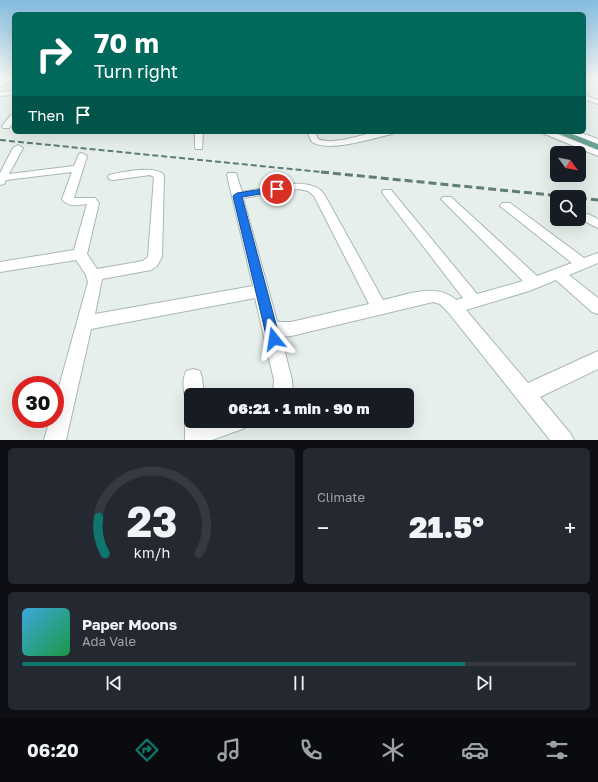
<!DOCTYPE html>
<meta charset="utf-8">
<style>
:root{--surface:#171b24;--page:#242831;--text:#f1f3f6;--muted:#9ea1a6;--line:#363941;--accent:#0f766e}
body{margin:0;font-family:"Golos Text",sans-serif;background:var(--page);color:var(--text);height:100vh;display:flex;flex-direction:column;font-size:15px;white-space:nowrap}
*{box-sizing:border-box;margin:0}
p{font-size:13px;color:var(--muted)}
.icon{flex:none;width:22px;height:22px;fill:none;stroke:currentColor;stroke-width:2;stroke-linecap:round;stroke-linejoin:round}
.map{position:relative;height:440px;overflow:hidden}
.side{display:flex;flex-direction:column;gap:8px;padding:8px;background:#0d0f14;flex:1}
.side>*{flex:none}
.banner{position:absolute;left:12px;top:12px;width:574px;height:122px;border-radius:6px;box-shadow:0 4px 16px #0002;background:#00695c;color:#fff;overflow:hidden}
.needle{width:26px;rotate:122deg}
.fabs{position:absolute;left:550px;top:146px;display:grid;gap:8px}
.fabs a{display:grid;place-items:center;width:36px;height:36px;border-radius:6px;background:var(--surface);box-shadow:0 4px 16px #0002;font-size:20px}
.speed{position:absolute;left:12px;top:376px;display:flex;gap:8px;font-size:20px;font-weight:700;text-align:center}
.speed>*{display:grid;place-content:center;width:52px;height:52px;border-radius:50%;background:var(--surface);box-shadow:0 4px 16px #0002;line-height:1}
.speed .limit{border:6px solid #d22;background:#fff;color:#111}
.pin{position:absolute;display:grid;place-items:center;width:34px;height:34px;color:#fff;margin:-17px;border:2px solid #fff;border-radius:50%;box-shadow:0 1px 4px #0007}
.me{position:absolute;width:44px;margin:-22px;rotate:345deg;stroke-linejoin:round;filter:drop-shadow(0 0 3px #0008)}
.turn{display:flex;align-items:center;gap:14px;height:84px;padding:0 16px;font-size:18px}
.turn .icon{width:52px;height:52px;stroke-width:2.5}
.turn b{display:block;font-size:28px;line-height:34px}
.then{display:flex;align-items:center;height:38px;padding:0 16px;background:#0003;gap:8px;font-size:15px}
.big{font-size:30px;font-weight:800;line-height:1.1}
.side .tile{flex:1;display:flex;flex-direction:column;justify-content:center;gap:6px;min-width:0;padding:0 14px;border-radius:6px;background:var(--page)}
.side .dial{align-items:center;gap:0}
.dial svg{height:104px;overflow:visible;fill:none;stroke:var(--line);stroke-width:7;stroke-linecap:round;text-anchor:middle}
.dial text{fill:var(--text);stroke:none}
.song{display:flex;align-items:center;gap:12px}
.cover{width:48px;height:48px;border-radius:6px;background:linear-gradient(135deg,hsl(200 70% 55%),hsl(140 70% 35%))}
.played{height:4px;border-radius:2px;background:linear-gradient(90deg,var(--accent) 80%,var(--line) 80%)}
.keys{display:flex;justify-content:space-around;direction:ltr}
.heat{display:flex;justify-content:space-between;align-items:center;font-size:22px;direction:ltr}
.side .tiles{flex:1;display:grid;gap:8px;grid-template-columns:1fr 1fr}
.tile:last-child{grid-column:span 2}
.trip{position:absolute;left:184px;top:388px;width:230px;height:40px;border-radius:6px;background:var(--surface);box-shadow:0 4px 16px #0002;font-weight:800;line-height:40px;text-align:center}
.dock{display:flex;height:64px;justify-content:space-around;align-items:center;background:#090b0e;color:var(--muted)}
.dock .icon{width:28px;height:28px}
.dock .selected{color:var(--accent)}
.dock b{font-size:18px;color:var(--text)}
.map>svg:first-child{display:block}
.lines{fill:none;stroke-linecap:round;stroke-linejoin:round}
.minor-casing{stroke:#a8b8b2;stroke-width:2}
.secondary-casing{stroke:#a4bbb3;stroke-width:2}
.primary-casing{stroke:#c2cac8;stroke-width:2}
.minor{fill:#fff;fill-rule:evenodd}
.secondary{fill:#fff;fill-rule:evenodd}
.primary{fill:#6aa596;fill-rule:evenodd}
.rail-far1{stroke:#5f7d75;stroke-width:2;stroke-dasharray:6 3;stroke-linecap:butt}
.rail{stroke:#5f7d75;stroke-width:3;stroke-dasharray:8 4;stroke-linecap:butt}
.route{fill:#1a73e8;stroke:#114b97}
</style>
<div class="map">
<svg width="598" height="440" viewBox="0 0 598 440">
<rect width="100%" height="100%" fill="#e6efeb"/>
<g class="lines">
<g class="minor-casing">
<g id="minor">
<path d="M4 78H11L0 87V82Z"/>
<path d="M14 91V95L0 96V92Z"/>
<path d="M584 95 598 100V104L584 99Z"/>
<path d="M11 115H14V122L9 128H3L2 126Z"/>
<path d="M195 132H203L202 149H196L195 147Z"/>
<path d="M307 132H315L318 139C333 146 362 134 377 132 382 131 388 132 393 132L392 134C373 138 329 153 312 142Z"/>
<path d="M540 132H552L598 150V156Z"/>
<path d="M18 145 23 148 9 174 74 166 79 154 82 153 87 156 74 198H95L99 203 87 254 97 269 143 261 148 257 154 177 150 175 113 180 109 179 108 177 109 175C122 172 155 165 164 175L162 257 157 266 151 270 102 279 95 314 253 286 227 175 228 173H236L242 192C263 189 310 174 324 194L383 300C407 295 436 282 456 300L463 298 383 194 382 192 383 190H391L477 294 523 281 441 199 443 197H451L537 276 572 263 500 206 502 203H510L584 258 598 253V263L569 275 598 298V314L592 312 556 280 529 291 466 310 528 383 598 351V369L540 397 570 433 574 440H550L448 312 440 304 433 302 291 336 281 337 292 380 293 395H273L274 380 255 298 91 329 66 440H44L50 419H55V401L88 282 86 275 76 260 0 272V262L74 250 87 204C77 205 69 208 62 199L72 172 6 180 4 184 0 185V173L13 148ZM299 189 308 191 314 196 369 304 291 322H279L277 321 243 198Z"/>
<path d="M588 214 598 219V228L584 221 582 218 584 215Z"/>
<path d="M193 369 200 371 202 378 204 395H191V403L187 402C183 392 182 381 186 371Z"/>
<path d="M191 412V421H248L245 428 212 440H185V421L188 414Z"/>
</g>
</g>
<g class="secondary-casing">
<path id="secondary" d="M567 132H579L598 139V145Z"/>
</g>
<g class="primary-casing">
<path id="primary" d="M555 132H567L598 144V150Z"/>
</g>
<use href="#minor" class="minor"/>
<use href="#secondary" class="secondary"/>
<use href="#primary" class="primary"/>
<path class="rail-far1" d="M0 140 331 173"/>
<g class="rail">
<path d="M321 172 571 197"/>
<path d="M579 198 598 200"/>
</g>
</g>
<linearGradient id="sky" x2="0" y2="1"><stop stop-color="#84bce0"/><stop offset="0.56" stop-color="#f4f8f6"/><stop offset="1" stop-color="#f4f8f6" stop-opacity="0"/></linearGradient>
<rect width="598" height="139" fill="url(#sky)"/>
<path class="route" d="M277 187 279 188V191L242 197 280 339 278 344 274 345 269 344 267 339 233 196 237 193Z"/>
</svg>
<div class="fabs">
<a><svg class="needle" viewBox="-14 -14 28 28"><path d="M0-13l5 13h-10z" fill="#e53935"/><path d="M0 13l5-13h-10z" fill="#9ea1a6"/></svg></a>
<a><svg class="icon" aria-label="search" viewBox="0 0 24 24"><circle cx="10" cy="10" r="6"/><path d="M15 15l6 6"/></svg></a>
</div>
<div class="speed"><div class="limit">30</div></div>
<div class="pin" style="left:277px;top:189px;background:#d93025"><svg class="icon" aria-label="arrive" viewBox="0 0 24 24"><path d="M6 21V4h12l-3 4 3 4H6"/></svg></div>
<svg class="me" style="left:274px;top:339px" viewBox="-20 -20 40 40"><path d="M0-17L14 15 0 8-14 15z" fill="#1a73e8" stroke="#fff" stroke-width="4"/></svg>
<div class="trip">06:21 · 1 min · 90 m</div>
<div class="banner">
<div class="turn"><svg class="icon" aria-label="right" viewBox="0 0 24 24"><path d="M7 20v-9h11M14 6l5 5-5 5"/></svg><div><b>70 m</b>Turn right</div></div>
<div class="then">Then<svg class="icon" aria-label="arrive" viewBox="0 0 24 24"><path d="M6 21V4h12l-3 4 3 4H6"/></svg></div>
</div>
</div>
<section class="side">
<div class="tiles">
<div class="tile dial"><svg viewBox="0 0 100 80">
<path d="M14 69A42 42 0 1 1 86 69"/>
<path d="M14 69A42 42 0 0 1 9 41" stroke="#0f766e"/>
<text x="50" y="56" font-size="32" font-weight="700">23</text>
<text x="50" y="72" font-size="11">km/h</text>
</svg></div>
<div class="tile"><p>Climate</p>
<div class="heat"><a>−</a><b class="big">21.5°</b><a>+</a></div>
</div>
<div class="tile">
<div class="song"><i class="cover"></i><div><b>Paper Moons</b><p>Ada Vale</p></div></div>
<div class="played"></div>
<div class="keys"><svg class="icon" aria-label="previous" viewBox="0 0 24 24"><path d="M18 5L8 12l10 7zM5 5v14"/></svg><svg class="icon" aria-label="pause" viewBox="0 0 24 24"><path d="M8 5v14M16 5v14"/></svg><svg class="icon" aria-label="next" viewBox="0 0 24 24"><path d="M6 5l10 7-10 7zM19 5v14"/></svg></div>
</div>
</div>
</section>
<nav class="dock">
<b>06:20</b>
<svg class="icon selected" aria-label="directions" viewBox="0 0 24 24"><path d="M12 3l9 9-9 9-9-9zM9 14v-3h6M13 9l2 2-2 2"/></svg>
<svg class="icon" aria-label="music" viewBox="0 0 24 24"><path d="M9 18V5l10-2v13"/><circle cx="6" cy="18" r="3"/><circle cx="16" cy="16" r="3"/></svg>
<svg class="icon" aria-label="phone" viewBox="0 0 24 24"><path d="M5 4h4l2 5-3 2q2 4 5 5l2-3 5 2v4C11 20 4 13 5 4z"/></svg>
<svg class="icon" aria-label="climate" viewBox="0 0 24 24"><path d="M12 3v18M4 7l16 10M4 17L20 7"/></svg>
<svg class="icon" aria-label="car" viewBox="0 0 24 24"><path d="M5 17H2v-5l4-1 3-4h7l3 4 3 1v5h-3M9 17h6M6 11h13"/><circle cx="7" cy="17" r="2"/><circle cx="17" cy="17" r="2"/></svg>
<svg class="icon" aria-label="filters" viewBox="0 0 24 24"><path d="M4 7h16M4 17h16"/><circle cx="9" cy="7" r="2"/><circle cx="15" cy="17" r="2"/></svg>
</nav>
